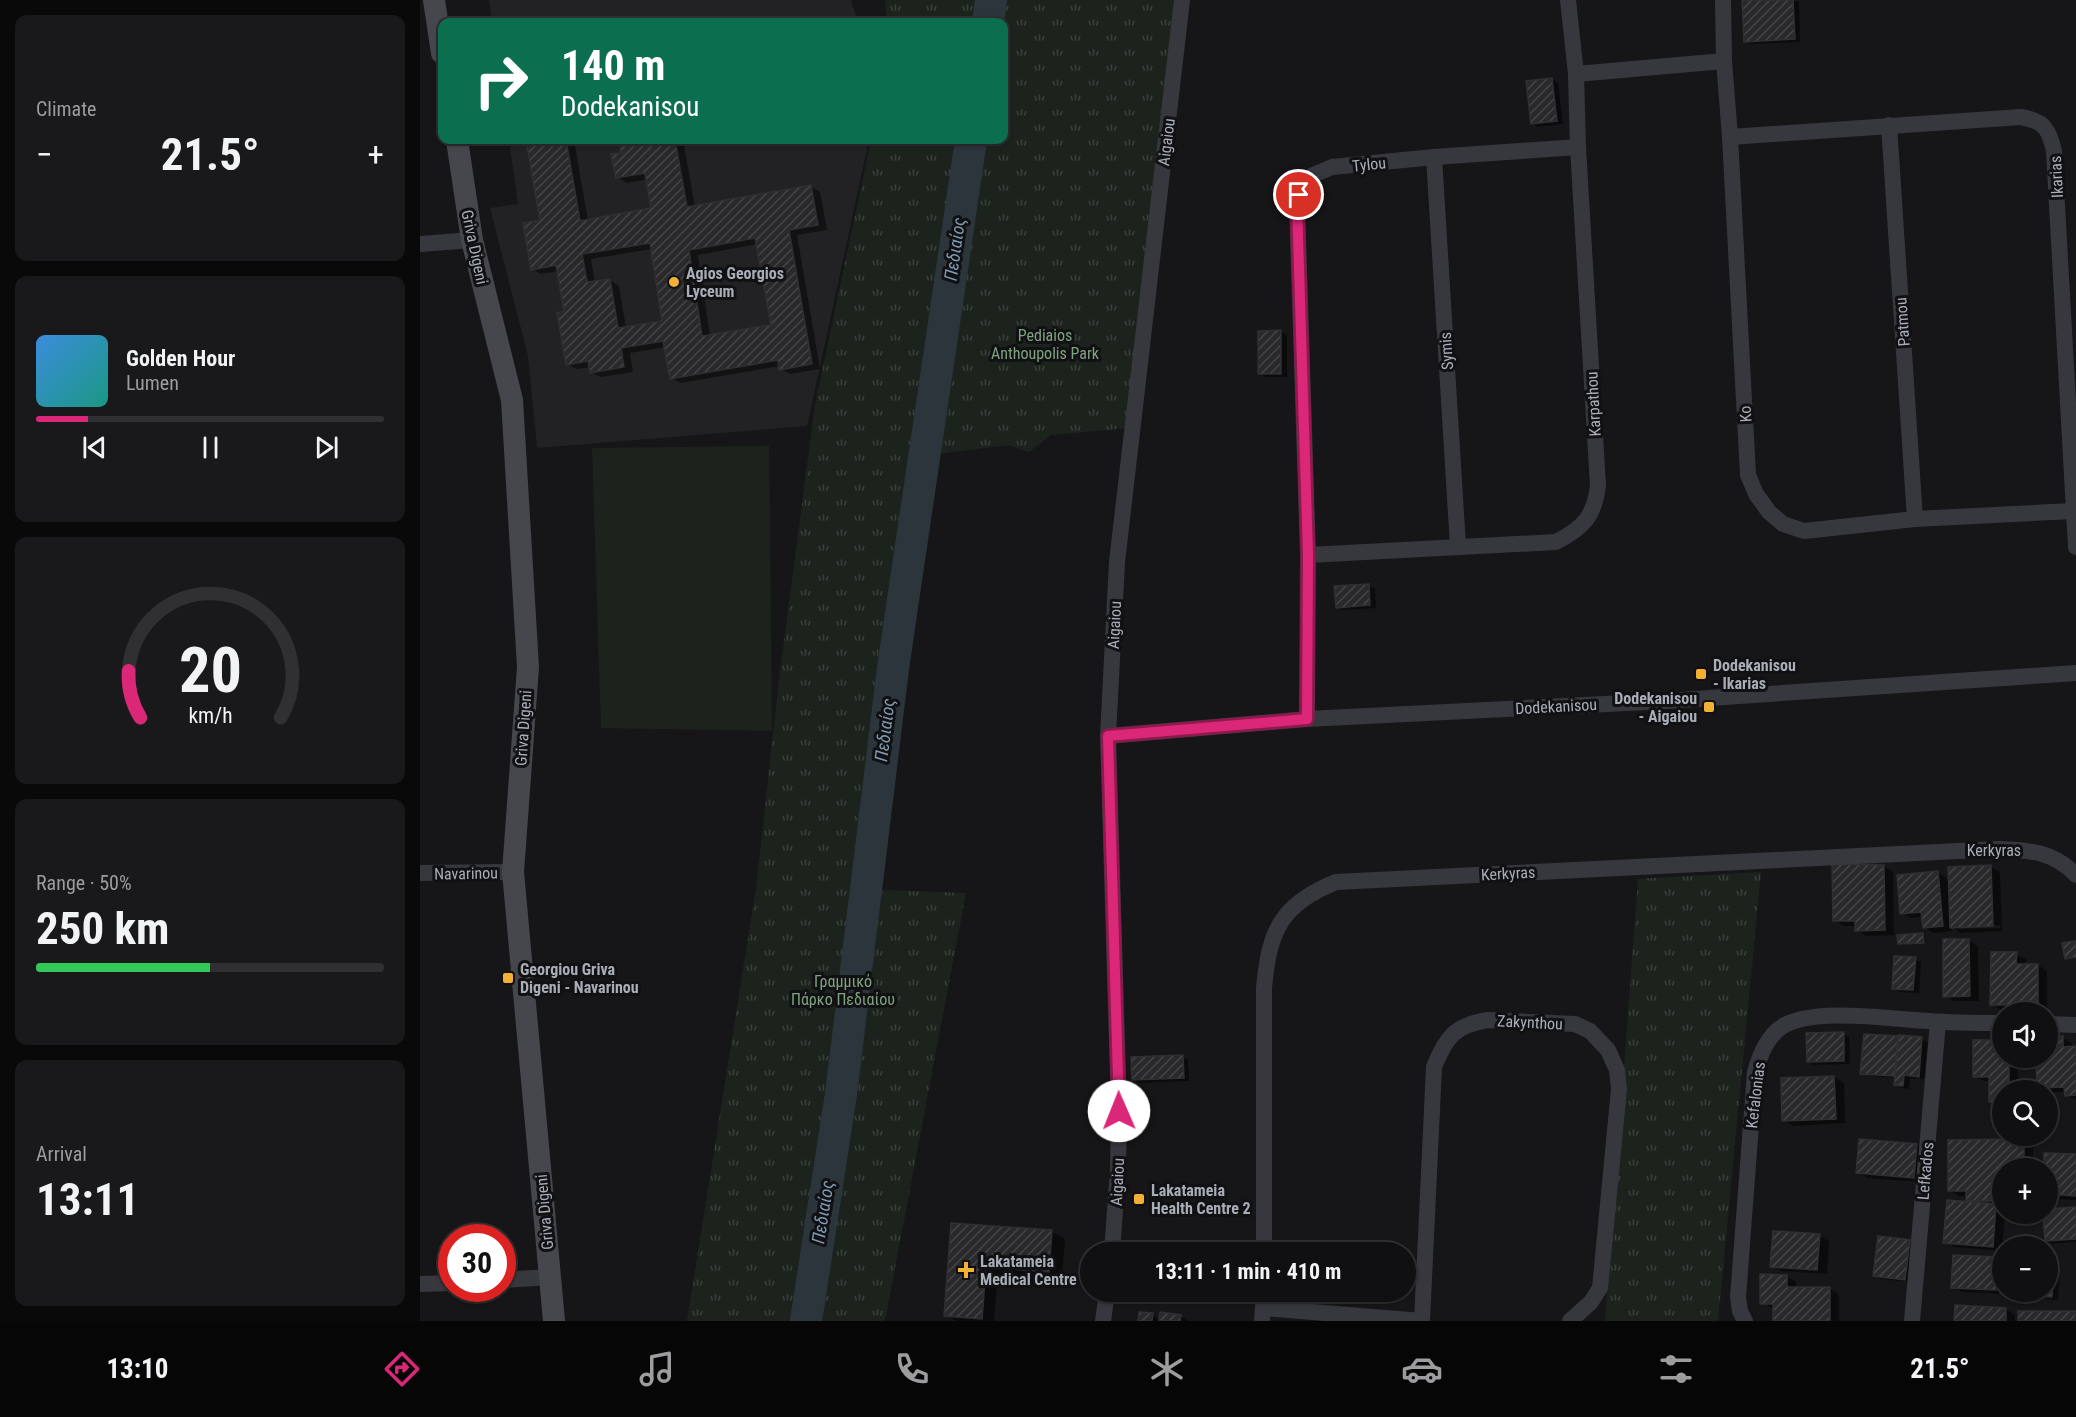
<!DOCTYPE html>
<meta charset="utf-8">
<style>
:root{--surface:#101012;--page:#19191b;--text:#f1f3f6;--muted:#9c9d9f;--line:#303032;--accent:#db2777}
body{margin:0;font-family:"Roboto Condensed",sans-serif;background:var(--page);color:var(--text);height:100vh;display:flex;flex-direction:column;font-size:22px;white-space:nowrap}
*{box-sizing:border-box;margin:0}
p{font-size:20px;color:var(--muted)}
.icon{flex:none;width:33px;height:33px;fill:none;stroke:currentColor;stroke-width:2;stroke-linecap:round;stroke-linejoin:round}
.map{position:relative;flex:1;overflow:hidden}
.details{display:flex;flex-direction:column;gap:15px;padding:15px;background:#09090a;width:420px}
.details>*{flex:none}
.guide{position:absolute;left:18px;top:18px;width:570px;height:126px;border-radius:12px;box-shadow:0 2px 4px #0004,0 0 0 2px var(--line);background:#0b6e4f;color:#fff;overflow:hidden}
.buttons{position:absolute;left:1572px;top:1002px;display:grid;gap:12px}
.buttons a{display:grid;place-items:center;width:66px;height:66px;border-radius:50%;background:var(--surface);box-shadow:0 2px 4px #0004,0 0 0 2px var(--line);font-size:30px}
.speed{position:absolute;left:18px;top:1224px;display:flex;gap:12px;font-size:30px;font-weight:700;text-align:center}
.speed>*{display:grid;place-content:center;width:78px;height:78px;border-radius:50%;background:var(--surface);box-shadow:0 2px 4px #0004,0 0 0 2px var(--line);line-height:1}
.speed .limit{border:9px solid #d22;background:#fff;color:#111}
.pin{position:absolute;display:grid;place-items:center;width:51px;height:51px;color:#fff;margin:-26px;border:3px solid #fff;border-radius:50%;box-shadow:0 2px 6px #0007}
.me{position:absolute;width:66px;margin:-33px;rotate:359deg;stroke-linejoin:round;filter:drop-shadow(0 0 4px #0008)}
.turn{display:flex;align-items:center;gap:21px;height:126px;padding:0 24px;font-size:27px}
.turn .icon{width:78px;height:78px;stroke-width:2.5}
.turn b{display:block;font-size:42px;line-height:51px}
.big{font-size:45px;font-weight:700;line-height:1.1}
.details .tile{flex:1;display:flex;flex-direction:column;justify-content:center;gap:9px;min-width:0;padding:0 21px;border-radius:12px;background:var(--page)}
.details .dial{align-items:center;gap:0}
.dial svg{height:156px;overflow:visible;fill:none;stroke:var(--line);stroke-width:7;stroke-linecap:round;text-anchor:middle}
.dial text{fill:var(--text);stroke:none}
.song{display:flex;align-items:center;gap:18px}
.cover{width:72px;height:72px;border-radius:9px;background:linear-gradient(135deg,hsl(210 70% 55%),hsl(170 70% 35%))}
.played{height:6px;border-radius:3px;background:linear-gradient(90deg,var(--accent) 15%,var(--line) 15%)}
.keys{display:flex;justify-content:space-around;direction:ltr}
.heat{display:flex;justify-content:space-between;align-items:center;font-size:33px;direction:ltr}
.charge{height:9px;border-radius:4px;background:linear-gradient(90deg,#34c759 50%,var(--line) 0)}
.trip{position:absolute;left:660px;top:1242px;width:336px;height:60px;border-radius:30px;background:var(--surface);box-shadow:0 2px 4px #0004,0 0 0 2px var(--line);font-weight:700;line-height:60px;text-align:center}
.menu{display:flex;height:96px;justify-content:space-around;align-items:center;background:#060607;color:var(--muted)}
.menu .icon{width:42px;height:42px}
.menu .active{color:var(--accent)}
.menu b{font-size:27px;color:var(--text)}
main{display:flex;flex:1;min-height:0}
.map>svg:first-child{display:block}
.built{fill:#222225}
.park{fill:url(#park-tufts)}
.pitch{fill:#1c231d}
.shadow{fill:#0007;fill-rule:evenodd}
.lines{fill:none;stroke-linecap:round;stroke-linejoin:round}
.river{stroke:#2c353c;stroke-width:32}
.building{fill:url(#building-hatch);stroke:#303034;stroke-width:1.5;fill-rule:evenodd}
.street{stroke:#37383d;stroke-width:16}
.secondary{stroke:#45474d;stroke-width:22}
.route-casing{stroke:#8e194d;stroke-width:15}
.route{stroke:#db2777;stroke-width:10}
.poi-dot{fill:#f2b134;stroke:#111113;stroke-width:2}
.labels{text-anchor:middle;stroke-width:6;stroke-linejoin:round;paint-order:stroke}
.street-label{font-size:16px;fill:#a8adb8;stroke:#111113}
.poi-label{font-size:16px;font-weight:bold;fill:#a8adb8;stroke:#111113;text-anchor:start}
.park-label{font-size:16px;fill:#7fa381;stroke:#111113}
.water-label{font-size:18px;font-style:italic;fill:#7f9bb3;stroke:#111113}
</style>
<main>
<section class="details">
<div class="tile"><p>Climate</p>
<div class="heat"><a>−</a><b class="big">21.5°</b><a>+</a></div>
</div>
<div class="tile">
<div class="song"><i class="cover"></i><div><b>Golden Hour</b><p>Lumen</p></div></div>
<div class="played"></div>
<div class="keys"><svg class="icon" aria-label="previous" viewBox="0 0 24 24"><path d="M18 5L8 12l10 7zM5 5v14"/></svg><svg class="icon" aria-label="pause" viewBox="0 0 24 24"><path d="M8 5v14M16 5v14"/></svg><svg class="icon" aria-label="next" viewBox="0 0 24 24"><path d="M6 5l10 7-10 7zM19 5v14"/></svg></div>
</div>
<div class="tile dial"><svg viewBox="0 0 100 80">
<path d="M14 69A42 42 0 1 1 86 69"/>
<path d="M14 69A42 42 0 0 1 8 45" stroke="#db2777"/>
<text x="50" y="56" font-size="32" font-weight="700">20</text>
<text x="50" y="72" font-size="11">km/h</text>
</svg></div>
<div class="tile"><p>Range · 50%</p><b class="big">250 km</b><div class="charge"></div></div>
<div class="tile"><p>Arrival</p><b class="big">13:11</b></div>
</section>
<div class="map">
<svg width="1656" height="1321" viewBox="0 0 1656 1321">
<defs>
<pattern id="park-tufts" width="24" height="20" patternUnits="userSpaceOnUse" patternTransform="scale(1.5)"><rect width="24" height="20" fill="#1c231d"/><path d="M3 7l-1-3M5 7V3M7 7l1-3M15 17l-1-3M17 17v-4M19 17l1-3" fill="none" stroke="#3a403c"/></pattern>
<pattern id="building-hatch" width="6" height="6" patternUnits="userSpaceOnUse" patternTransform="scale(1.5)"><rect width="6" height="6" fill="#29292c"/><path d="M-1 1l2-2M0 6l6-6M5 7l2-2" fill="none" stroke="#454548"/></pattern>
</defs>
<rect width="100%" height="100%" fill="#161618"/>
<g class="built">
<path d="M69 0H431L438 22H72Z"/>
<path d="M89 140H449L387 426 117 448 108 356 70 208 98 204Z"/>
</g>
<g class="park">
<path d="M465 0H755L709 428 631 435 609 452 589 445 516 454 462 890 546 893 465 1321H267L336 888 360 672 395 405 451 140H584V22H467Z"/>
<path d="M1341 872 1298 1321H1185L1218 879Z"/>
</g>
<path class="pitch" d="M349 446 352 731 181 728 172 448Z"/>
<g class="shadow">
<path d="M1324 0 1379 1 1380 42 1331 44 1325 41Z"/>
<path d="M1132 80 1138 83 1143 124 1118 127 1112 123Z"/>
<path d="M108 140H154L168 221 233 210 228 179 207 183 197 177 203 154 200 140H263L275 207 391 187 400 192 407 230 377 235 400 369 370 374 361 369 360 366 261 383 251 378 246 347 210 353 213 372 181 377 171 372 170 367 157 369 147 364 146 312 139 271 121 274 112 269 122 222ZM338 244 353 326 290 336 278 255ZM232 249 244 322 206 328 199 286 190 280 175 283 171 259Z"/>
<path d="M861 332 867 335V377H846L840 373Z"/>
<path d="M949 586 955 589 956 608 923 610 917 607Z"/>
<path d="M1464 866 1473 872 1474 935 1446 936 1437 930 1436 926H1424L1414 920Z"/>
<path d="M1571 867 1580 872 1582 931 1541 933 1532 927V931L1514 933 1504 927 1503 917 1491 918 1482 913 1518 873 1530 880ZM1580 925V928L1539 929V926Z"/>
<path d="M1503 935 1505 936 1506 943H1479Z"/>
<path d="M1548 940 1558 946 1559 1001H1534L1525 996Z"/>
<path d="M1596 954 1606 959 1605 965H1618L1627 971V1010H1581L1572 1004Z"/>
<path d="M1495 959 1501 962 1499 993 1479 992 1473 988Z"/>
<path d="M1423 1034 1429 1037 1430 1064 1394 1065 1388 1061Z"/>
<path d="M1445 1036 1502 1039 1508 1042 1504 1079 1490 1078 1489 1089 1481 1088 1475 1084 1476 1078 1448 1076 1442 1073Z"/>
<path d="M1628 1038H1643L1652 1043V1048H1656V1100L1646 1095V1092H1628L1619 1087 1618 1058H1628Z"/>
<path d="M1555 1041H1582V1058H1598V1090H1582V1106L1571 1101V1081H1564L1554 1076Z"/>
<path d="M762 1057 768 1060 769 1081 720 1083 714 1080Z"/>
<path d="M1414 1077 1424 1083 1425 1123 1373 1126 1364 1120 1362 1079Z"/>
<path d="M1603 1141 1613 1146V1168H1582V1206H1577L1582 1209V1214H1585L1582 1251 1534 1247 1525 1242 1547 1203V1196H1539L1529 1190Z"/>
<path d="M1497 1145 1506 1151 1503 1182 1447 1178 1438 1172Z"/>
<path d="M1626 1155 1656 1156V1200L1634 1199 1628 1195Z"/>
<path d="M1656 1209V1242L1632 1244 1626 1240 1625 1214H1628V1210Z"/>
<path d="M532 1224 632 1232 645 1239 642 1278 578 1274 574 1321H536L525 1315Z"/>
<path d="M1399 1236 1409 1241 1407 1274 1361 1271 1352 1266Z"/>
<path d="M1490 1242 1496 1245 1491 1282 1460 1279 1454 1275Z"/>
<path d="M1577 1258 1582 1261V1292H1585V1294L1542 1292 1533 1287Z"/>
<path d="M1628 1260 1634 1261 1640 1264 1638 1300 1612 1298 1606 1295V1292H1628Z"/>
<path d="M1366 1276 1376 1282V1288L1410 1289 1419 1294V1321H1356L1355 1309 1342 1303Z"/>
<path d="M1586 1309 1595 1315V1321H1536Z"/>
<path d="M733 1315 741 1320 760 1316 769 1321H719Z"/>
</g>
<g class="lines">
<g class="river">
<path d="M568 22 571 0"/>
<path d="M386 1321 421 1094 473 668 551 140"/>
</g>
</g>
<g class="building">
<path d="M1322 0H1373L1375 39 1324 42Z"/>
<path d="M1132 78 1137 121 1111 124 1106 81Z"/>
<path d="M106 140H146L160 221 231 208 225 173 196 178 191 154 201 153 199 140H255L267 207 391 185 398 225 369 230 392 364 359 370 358 360 250 379 243 341 201 348 204 367 170 373 168 361 146 365 137 313 144 311 136 265 111 270 103 223 120 220ZM335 238 351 325 282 336 269 250ZM230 243 242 321 198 328 190 279 167 282 162 254Z"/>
<path d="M861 330V374H838V331Z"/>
<path d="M949 584 950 605 916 608 914 586Z"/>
<path d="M1412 864 1464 865 1465 930 1435 931V921H1413Z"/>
<path d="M1571 865 1573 926 1530 928 1528 867Z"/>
<path d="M1518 871 1523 926 1503 928 1501 912 1480 914 1477 875Z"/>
<path d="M1503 933 1504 943 1478 944 1477 935Z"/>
<path d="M1523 939H1549L1550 996 1523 997Z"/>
<path d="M1656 941V957L1645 959 1642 943Z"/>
<path d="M1571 952H1597L1596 964H1618V1005H1570Z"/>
<path d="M1474 956 1496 957 1493 990 1472 989Z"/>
<path d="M1424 1032V1061L1387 1062 1386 1033Z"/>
<path d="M1444 1034 1478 1036 1474 1076 1440 1074Z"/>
<path d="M1479 1035 1502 1037 1499 1077 1484 1075 1483 1086 1474 1085Z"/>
<path d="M1643 1036V1047L1656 1046V1095L1645 1096 1644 1087 1617 1088 1616 1058H1628V1037Z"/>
<path d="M1553 1040H1582V1058H1589V1090H1582V1102H1569V1077H1553Z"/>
<path d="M763 1055 764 1078 712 1080 711 1057Z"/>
<path d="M1414 1076 1416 1119 1362 1121 1361 1078Z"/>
<path d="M1439 1139 1497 1144 1494 1178 1436 1173Z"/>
<path d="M1604 1139V1168H1582V1194H1573V1201H1546V1191H1528V1140Z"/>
<path d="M1624 1153 1656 1154V1196L1628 1194V1168H1624Z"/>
<path d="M1527 1200 1576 1204 1573 1247 1523 1243Z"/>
<path d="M1656 1207V1239L1625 1241 1623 1214H1628V1209Z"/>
<path d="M531 1223 632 1230 629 1272 566 1267 562 1319 524 1316Z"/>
<path d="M1353 1231 1400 1234 1397 1270 1350 1267Z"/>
<path d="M1458 1236 1490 1240 1485 1280 1453 1276Z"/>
<path d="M1533 1255 1578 1257 1576 1290 1531 1288Z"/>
<path d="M1628 1259H1634L1632 1297 1604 1296 1605 1292H1628Z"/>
<path d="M1340 1274 1367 1275V1287H1410V1321H1353V1304H1340Z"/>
<path d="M1535 1305 1586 1308V1321H1534Z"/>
<rect x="1598" y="1311" width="57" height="10"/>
<path d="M719 1312 733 1313 732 1321H718Z"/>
<path d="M740 1312 761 1315 760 1321H739Z"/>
</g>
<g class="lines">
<g class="street">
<path d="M1303 0 1304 61 1310 137 1328 475 1336 494 1349 512 1363 524 1384 531 1495 519 1653 511"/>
<path d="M1156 74 1304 61"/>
<path d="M1469 125 1495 519"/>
<path d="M1310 137 1601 117C1624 121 1629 129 1634 151L1656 547"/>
<path d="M1014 157 1038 546"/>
<path d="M0 244 52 240"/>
<path d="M888 555 1136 542C1163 528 1174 517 1178 486L1158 147 1156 74 1148 0"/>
<path d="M887 719 888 555 877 205 881 189 893 175 912 167 1014 157 1158 147"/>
<path d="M688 736 887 719 1246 701 1656 673"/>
<path d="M0 873 93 872"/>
<path d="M1628 1024 1656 1025"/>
<path d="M692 1252 698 1169 699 1111 688 736 697 562 762 0"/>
<path d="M844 1252V988C849 931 861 904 916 882L1578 849C1609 850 1633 851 1656 875"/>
<path d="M82 1280 130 1277"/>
<path d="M0 1284 32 1283"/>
<path d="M844 1308 1002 1321"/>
<path d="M683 1321 687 1292"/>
<path d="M842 1321 844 1292"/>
<path d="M1002 1321 1014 1067C1026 1037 1035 1025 1068 1020L1155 1024 1170 1031 1188 1050 1197 1070 1199 1089 1180 1288 1171 1302 1150 1321"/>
<path d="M1325 1321 1320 1311 1318 1297 1335 1072C1340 1055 1347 1036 1363 1026 1395 1007 1470 1019 1509 1021 1533 1023 1558 1023 1582 1023"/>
<path d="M1492 1321 1518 1022"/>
</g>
<g class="secondary">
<path d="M14 0 22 53"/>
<path d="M37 140 52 240 92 400 108 667 93 872 134 1321"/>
</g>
</g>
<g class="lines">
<g class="route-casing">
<path id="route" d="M699 1111 688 736 887 719 888 555 877 205 879 195"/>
</g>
<use href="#route" class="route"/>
</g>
<g class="poi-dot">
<circle cx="254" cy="282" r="6"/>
<rect x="1275" y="668" width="12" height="12" rx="3"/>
<rect x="1283" y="701" width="12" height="12" rx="3"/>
<rect x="82" y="972" width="12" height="12" rx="3"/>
<rect x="713" y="1193" width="12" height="12" rx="3"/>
<path d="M543 1261h6v6h6v6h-6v6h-6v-6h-6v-6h6z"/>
</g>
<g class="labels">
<g class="street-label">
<text transform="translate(746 142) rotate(-83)" y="6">Aigaiou</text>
<text transform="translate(949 164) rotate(-6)" y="6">Tylou</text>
<text transform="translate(1636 177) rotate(-93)" y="6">Ikarias</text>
<text transform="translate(55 247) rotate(78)" y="6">Griva Digeni</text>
<text transform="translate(1482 322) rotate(-94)" y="6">Patmou</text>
<text transform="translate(1026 351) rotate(-94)" y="6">Symis</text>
<text transform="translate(1173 404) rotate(-93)" y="6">Karpathou</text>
<text transform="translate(1325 414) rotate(-93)" y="6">Ko</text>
<text transform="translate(694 625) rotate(-87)" y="6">Aigaiou</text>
<text transform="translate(1136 706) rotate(-3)" y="6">Dodekanisou</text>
<text transform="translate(103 728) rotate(-86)" y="6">Griva Digeni</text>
<text x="1574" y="856">Kerkyras</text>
<text transform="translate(46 873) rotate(-1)" y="6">Navarinou</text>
<text transform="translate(1088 873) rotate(-3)" y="6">Kerkyras</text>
<text transform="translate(1110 1022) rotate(3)" y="6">Zakynthou</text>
<text transform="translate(1335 1095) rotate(-83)" y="6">Kefalonias</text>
<text transform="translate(1505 1171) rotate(-85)" y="6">Lefkados</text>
<text transform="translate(697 1182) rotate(-87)" y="6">Aigaiou</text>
<text transform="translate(124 1212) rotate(-95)" y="6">Griva Digeni</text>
</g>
<g class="poi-label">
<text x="266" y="279">Agios Georgios<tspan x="266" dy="18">Lyceum</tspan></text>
<text x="1293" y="671">Dodekanisou<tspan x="1293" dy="18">- Ikarias</tspan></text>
<text x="1277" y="704" text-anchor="end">Dodekanisou<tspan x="1277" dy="18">- Aigaiou</tspan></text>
<text x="100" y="975">Georgiou Griva<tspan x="100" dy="18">Digeni - Navarinou</tspan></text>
<text x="731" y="1196">Lakatameia<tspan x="731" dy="18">Health Centre 2</tspan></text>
<text x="560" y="1267">Lakatameia<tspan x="560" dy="18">Medical Centre</tspan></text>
</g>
<g class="park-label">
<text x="625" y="341">Pediaios<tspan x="625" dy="18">Anthoupolis Park</tspan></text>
<text x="423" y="987">Γραμμικό<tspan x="423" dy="18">Πάρκο Πεδιαίου</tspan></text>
</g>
<g class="water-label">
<text transform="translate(535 249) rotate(-82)" y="6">Πεδιαίος</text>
<text transform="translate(465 730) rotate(-83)" y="6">Πεδιαίος</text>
<text transform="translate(403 1212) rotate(-81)" y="6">Πεδιαίος</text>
</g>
</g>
</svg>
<div class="buttons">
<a><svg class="icon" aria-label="sound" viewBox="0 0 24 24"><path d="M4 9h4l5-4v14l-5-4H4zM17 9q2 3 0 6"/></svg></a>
<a><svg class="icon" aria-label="search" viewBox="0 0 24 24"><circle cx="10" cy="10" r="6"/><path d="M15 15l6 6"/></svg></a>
<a>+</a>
<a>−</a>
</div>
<div class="speed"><div class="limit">30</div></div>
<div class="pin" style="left:879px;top:195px;background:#d93025"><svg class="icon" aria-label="arrive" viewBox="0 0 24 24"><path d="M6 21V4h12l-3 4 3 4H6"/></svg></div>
<svg class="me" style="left:699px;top:1111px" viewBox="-20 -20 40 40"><circle r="19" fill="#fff"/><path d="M0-13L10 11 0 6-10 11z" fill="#db2777"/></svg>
<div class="trip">13:11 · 1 min · 410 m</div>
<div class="guide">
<div class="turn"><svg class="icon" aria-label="right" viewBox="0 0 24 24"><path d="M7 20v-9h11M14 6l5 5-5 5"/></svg><div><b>140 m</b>Dodekanisou</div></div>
</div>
</div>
</main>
<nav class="menu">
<b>13:10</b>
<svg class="icon active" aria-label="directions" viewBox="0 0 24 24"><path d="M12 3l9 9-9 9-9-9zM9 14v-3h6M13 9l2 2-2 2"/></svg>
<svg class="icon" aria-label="music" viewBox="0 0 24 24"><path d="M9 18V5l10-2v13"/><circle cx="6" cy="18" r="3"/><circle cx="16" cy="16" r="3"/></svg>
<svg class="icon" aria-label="phone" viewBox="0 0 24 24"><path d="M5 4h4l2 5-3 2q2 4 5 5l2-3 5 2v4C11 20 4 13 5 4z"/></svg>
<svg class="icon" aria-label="climate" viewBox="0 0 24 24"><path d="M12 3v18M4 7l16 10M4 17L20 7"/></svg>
<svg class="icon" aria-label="car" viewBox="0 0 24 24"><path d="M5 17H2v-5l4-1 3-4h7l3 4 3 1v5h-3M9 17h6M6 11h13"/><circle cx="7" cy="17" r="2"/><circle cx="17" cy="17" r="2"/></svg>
<svg class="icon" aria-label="filters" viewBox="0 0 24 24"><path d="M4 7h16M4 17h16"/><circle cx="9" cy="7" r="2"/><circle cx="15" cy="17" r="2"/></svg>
<b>21.5°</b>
</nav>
